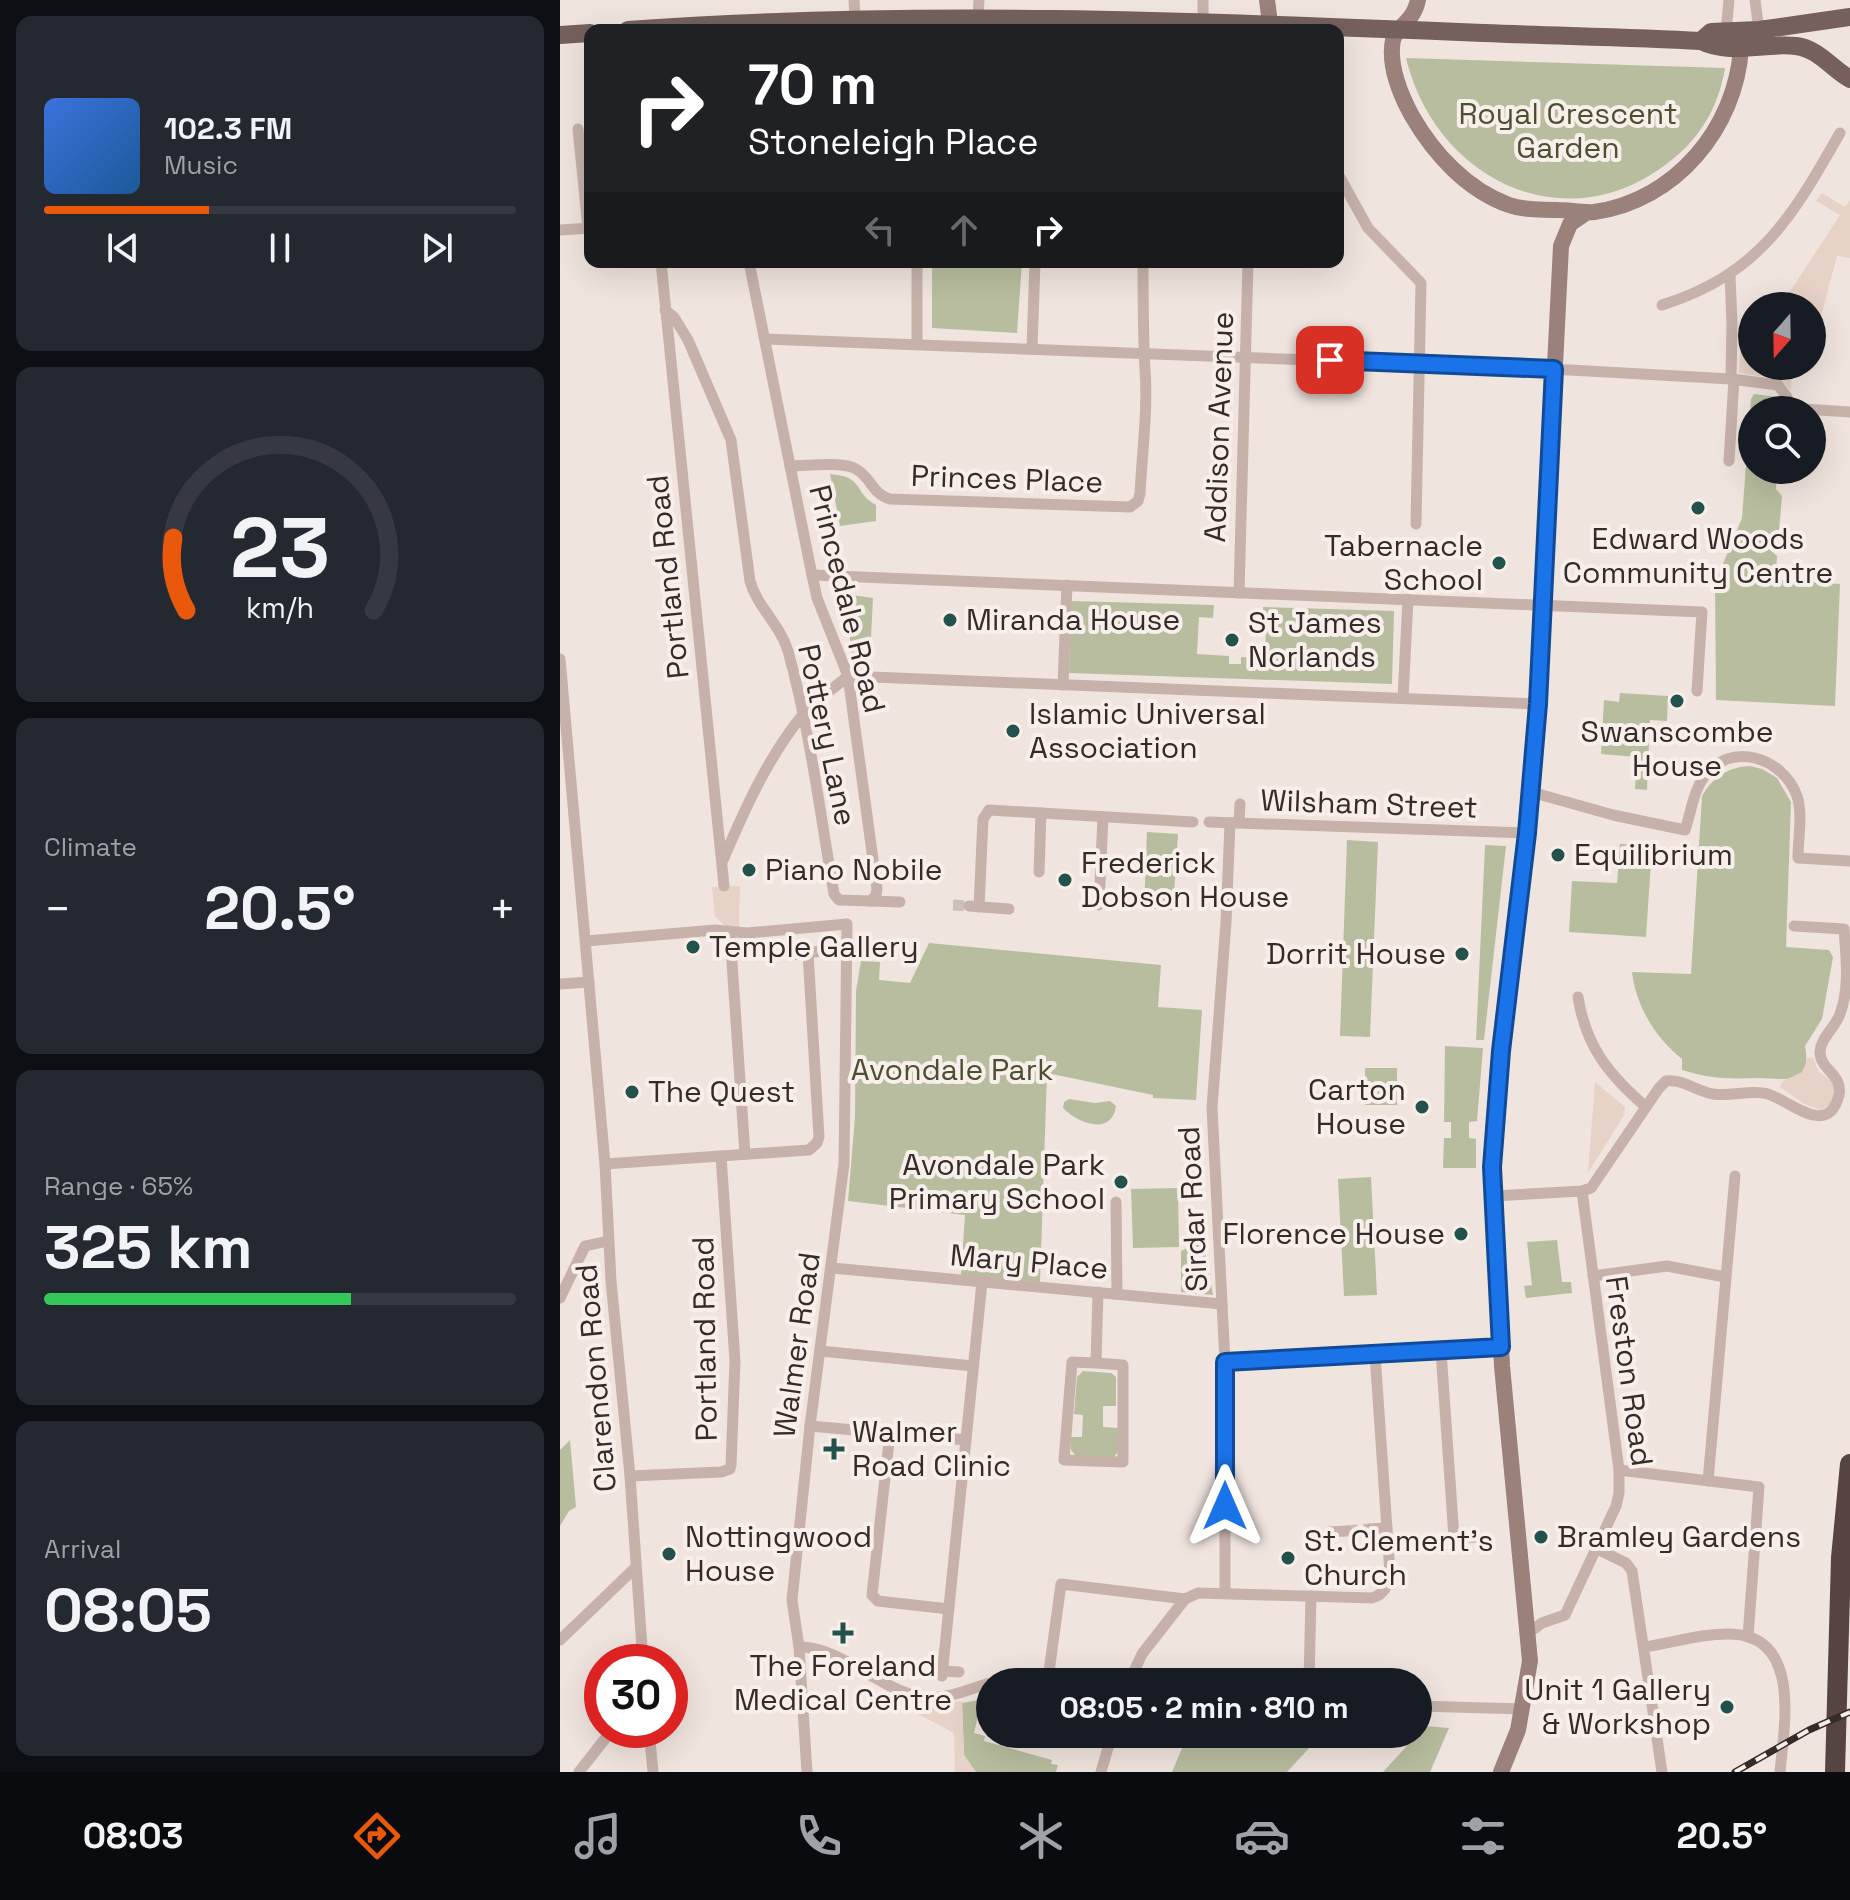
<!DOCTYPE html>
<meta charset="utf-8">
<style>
:root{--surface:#171b24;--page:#242831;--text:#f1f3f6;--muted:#9ea1a6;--line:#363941;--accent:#ea580c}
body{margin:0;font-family:"Space Grotesk",sans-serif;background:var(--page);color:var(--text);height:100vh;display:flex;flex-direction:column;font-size:30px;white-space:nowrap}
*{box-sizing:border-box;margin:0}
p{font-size:26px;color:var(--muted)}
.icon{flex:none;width:44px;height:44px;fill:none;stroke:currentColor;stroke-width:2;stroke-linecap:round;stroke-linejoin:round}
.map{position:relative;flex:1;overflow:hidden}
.drawer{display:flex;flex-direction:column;gap:16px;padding:16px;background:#0d0f14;width:560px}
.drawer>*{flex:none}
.top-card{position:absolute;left:24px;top:24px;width:760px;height:244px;border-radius:16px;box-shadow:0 8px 32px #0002;background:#202124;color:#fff;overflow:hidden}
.needle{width:52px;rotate:200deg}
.buttons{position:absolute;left:1178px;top:292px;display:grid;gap:16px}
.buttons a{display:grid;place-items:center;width:88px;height:88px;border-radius:50%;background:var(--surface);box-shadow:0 8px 32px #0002;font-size:40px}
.speed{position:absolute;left:24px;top:1644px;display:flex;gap:16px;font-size:40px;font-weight:700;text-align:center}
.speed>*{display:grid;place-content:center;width:104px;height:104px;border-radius:50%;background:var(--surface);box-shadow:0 8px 32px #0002;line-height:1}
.speed .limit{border:12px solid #d22;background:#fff;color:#111}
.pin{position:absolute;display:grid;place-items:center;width:68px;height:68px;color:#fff;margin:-34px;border-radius:16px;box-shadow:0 4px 12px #0006}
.me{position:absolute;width:88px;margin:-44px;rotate:0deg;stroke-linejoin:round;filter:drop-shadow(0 0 6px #0008)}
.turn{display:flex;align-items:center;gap:28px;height:168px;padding:0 32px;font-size:36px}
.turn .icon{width:104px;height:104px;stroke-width:2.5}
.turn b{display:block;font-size:56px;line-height:68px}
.lanes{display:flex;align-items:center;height:76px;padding:0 32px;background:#0003;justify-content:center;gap:40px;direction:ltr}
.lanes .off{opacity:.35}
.big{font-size:60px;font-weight:700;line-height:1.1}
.drawer .tile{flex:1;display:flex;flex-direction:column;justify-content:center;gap:12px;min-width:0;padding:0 28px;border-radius:16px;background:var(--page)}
.drawer .dial{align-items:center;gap:0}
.dial svg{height:208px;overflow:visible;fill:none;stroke:var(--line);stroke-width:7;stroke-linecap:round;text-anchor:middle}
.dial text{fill:var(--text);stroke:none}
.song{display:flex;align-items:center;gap:24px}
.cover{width:96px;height:96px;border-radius:12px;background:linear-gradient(135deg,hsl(220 70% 55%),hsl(210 70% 35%))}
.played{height:8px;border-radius:4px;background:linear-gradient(90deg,var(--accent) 35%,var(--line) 35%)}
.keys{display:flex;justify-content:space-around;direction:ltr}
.heat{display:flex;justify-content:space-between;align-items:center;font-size:44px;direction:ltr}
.charge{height:12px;border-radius:6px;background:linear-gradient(90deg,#34c759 65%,var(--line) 0)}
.trip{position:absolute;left:416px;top:1668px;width:456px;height:80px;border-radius:40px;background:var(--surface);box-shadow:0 8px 32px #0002;font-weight:700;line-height:80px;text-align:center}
.tabs{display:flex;height:128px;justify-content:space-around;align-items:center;background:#090b0e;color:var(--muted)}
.tabs .icon{width:56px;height:56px}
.tabs .current{color:var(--accent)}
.tabs b{font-size:36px;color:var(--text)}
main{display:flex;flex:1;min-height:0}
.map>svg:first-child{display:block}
.green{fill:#b9bd9f}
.plaza{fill:#e6d2c6}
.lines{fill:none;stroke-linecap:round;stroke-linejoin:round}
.street-tunnel{stroke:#cbbfba;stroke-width:11;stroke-dasharray:11 5.5;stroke-linecap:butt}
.street{stroke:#c6b2ab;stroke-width:11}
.secondary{stroke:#9a817c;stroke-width:16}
.primary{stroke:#75605c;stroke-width:18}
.highway{stroke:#554441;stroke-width:20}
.rail-casing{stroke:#352b29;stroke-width:7}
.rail{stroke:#f8eeea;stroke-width:4;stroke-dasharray:12;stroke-linecap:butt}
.route-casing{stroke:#114b97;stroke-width:20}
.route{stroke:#1a73e8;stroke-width:14}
.poi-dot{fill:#23524c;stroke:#f8eeea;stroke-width:3}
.labels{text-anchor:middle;stroke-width:8;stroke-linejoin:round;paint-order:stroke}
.park-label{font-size:30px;fill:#4b5030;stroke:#f8eeea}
.street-label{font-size:30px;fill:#352b29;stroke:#f8eeea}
.poi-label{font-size:30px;fill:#352b29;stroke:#f8eeea;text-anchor:start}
</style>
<main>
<section class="drawer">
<div class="tile">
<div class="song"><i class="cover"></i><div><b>102.3 FM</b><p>Music</p></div></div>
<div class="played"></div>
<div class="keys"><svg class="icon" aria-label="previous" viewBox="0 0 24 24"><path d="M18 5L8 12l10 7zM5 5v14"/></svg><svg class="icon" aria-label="pause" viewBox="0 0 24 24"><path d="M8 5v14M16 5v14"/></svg><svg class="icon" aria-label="next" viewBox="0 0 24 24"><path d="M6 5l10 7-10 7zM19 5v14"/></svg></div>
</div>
<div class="tile dial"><svg viewBox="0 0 100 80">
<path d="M14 69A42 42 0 1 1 86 69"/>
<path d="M14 69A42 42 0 0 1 9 41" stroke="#ea580c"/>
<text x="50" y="56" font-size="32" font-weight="700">23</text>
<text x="50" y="72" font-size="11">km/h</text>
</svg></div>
<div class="tile"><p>Climate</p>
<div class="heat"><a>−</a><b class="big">20.5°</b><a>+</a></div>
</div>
<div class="tile"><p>Range · 65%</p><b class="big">325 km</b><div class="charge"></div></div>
<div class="tile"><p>Arrival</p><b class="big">08:05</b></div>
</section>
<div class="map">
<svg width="1290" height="1772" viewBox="0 0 1290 1772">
<rect width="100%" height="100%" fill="#f0e4de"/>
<g class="green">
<path d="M846 58 1165 68C1158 111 1137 143 1101 168 998 241 874 175 846 58Z"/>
<path d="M372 262H462L457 333 372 328Z"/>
<path d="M1194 394 1218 397 1222 401 1221 410H1192V470H1217L1216 489 1222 496 1219 531 1208 540V548L1217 556 1216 572 1222 580 1280 584 1275 706 1156 700 1155 583 1182 518 1191 399Z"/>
<path d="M270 474C306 477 292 492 316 505V521L280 526Z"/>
<path d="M285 594 313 598 310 657H304L303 668 293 667Z"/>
<path d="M511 601 654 605 653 618 639 617 637 654 669 656V664H681V657L698 658 699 649H705L706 631 702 630 703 607 834 611 832 684 509 673Z"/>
<path d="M1060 693 1108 696 1107 721 1090 720 1087 790 1075 789 1077 757 1041 754 1044 700 1059 702Z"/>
<path d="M1190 766 1202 769 1217 778 1231 802 1226 947 1269 950 1273 957 1262 1019 1245 1046C1253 1088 1225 1078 1197 1078 1165 1079 1153 1079 1122 1070V1059C1096 1038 1076 1007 1072 972L1131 974 1142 796C1153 777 1168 767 1190 766Z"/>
<path d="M587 832 618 834 613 910 584 908Z"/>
<path d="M787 840 818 842 810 1037 780 1036Z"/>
<path d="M1060 844 1080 845 1079 853 1087 854 1086 861 1091 862 1086 937 1009 932 1012 881 1057 883Z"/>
<path d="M925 845 946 846 924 1040H916Z"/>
<path d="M369 943 601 965 598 1007 642 1010 636 1100 593 1098V1095L487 1073 480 1282 401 1275 405 1215 288 1201 295 1117 296 991 301 961 320 962 319 980 350 983Z"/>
<path d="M885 1046 923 1048 917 1121 909 1122V1138L916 1139V1168H883L884 1138H891V1122H884Z"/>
<rect x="805" y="1068" width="32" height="37"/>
<path d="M509 1099 535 1103 550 1101 556 1106C552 1136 518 1124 503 1108L504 1102Z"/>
<path d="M811 1177 817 1295 784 1296 778 1179Z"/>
<path d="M618 1188 619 1247 573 1248 571 1189Z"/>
<path d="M997 1240 1002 1282H1011L1012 1293 966 1298 964 1286 972 1285 967 1242Z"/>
<path d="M643 1241 653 1295 621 1292V1251Z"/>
<path d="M523 1371 551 1373 556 1377V1406H543V1427L558 1428V1452L553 1458 516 1456 511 1450V1437H522L523 1415 514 1414 517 1377Z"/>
<path d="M10 1440 16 1507 9 1511 0 1526V1450Z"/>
<path d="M430 1698 429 1719 418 1716 414 1733 425 1736 424 1741 492 1760 491 1764 498 1765 496 1772H416L404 1755 402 1703Z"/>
<path d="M865 1726 889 1728 870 1772H823Z"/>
<path d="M628 1734H762L727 1772H612Z"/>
</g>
<g class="plaza">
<path d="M1262 193 1285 207 1290 200V258L1277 256 1252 350V306H1216L1233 287 1280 215 1256 201Z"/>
<path d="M1192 332V366H1232L1231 391 1220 379 1179 373 1181 344Z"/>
<path d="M180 886 179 927 165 926 155 916 152 887Z"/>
<path d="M1248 1058H1253L1259 1072 1274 1083 1275 1094 1270 1104 1261 1110 1246 1105 1220 1087 1223 1081 1242 1072Z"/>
<path d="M1035 1082 1065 1107 1064 1115 1028 1173Z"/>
<path d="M326 1691 344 1700 365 1706 402 1701 404 1755 416 1772H395L394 1733 324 1696Z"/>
</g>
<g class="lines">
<g class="street-tunnel">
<path d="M393 905 409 906"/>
<path d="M787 1531 810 1529"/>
</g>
<g class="street">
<path d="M294 0 295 18"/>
<path d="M643 0V22"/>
<path d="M1195 0 1199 30"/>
<path d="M418 17 419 0"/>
<path d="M1166 32 1169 0"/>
<path d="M18 129 28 228"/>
<path d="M778 174 808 228 861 283 856 524"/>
<path d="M0 230 30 228"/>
<path d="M101 262 164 886"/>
<path d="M357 262V343"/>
<path d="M1170 276 1172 323 1171 379"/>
<path d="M1102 305C1200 274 1232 217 1280 133"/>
<path d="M105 310 114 317 128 340 171 440 190 581C197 607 220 624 228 651 250 730 260 813 274 894L279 900 311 901 316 895 317 889 288 676 257 598 252 575 189 262"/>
<path d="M205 339 1010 370 1171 379 1218 385 1227 397 1228 408 1290 412"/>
<path d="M472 348 475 262"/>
<path d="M1169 461 1174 379"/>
<path d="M230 466C247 466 282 461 296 469 311 477 312 494 330 499L570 507 578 501 580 494C582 453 588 410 585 369 583 333 583 298 583 262"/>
<path d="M252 575 1142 612 1137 691"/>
<path d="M679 593 688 262"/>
<path d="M0 659 45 1164 51 1281 70 1476 83 1662"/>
<path d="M503 685 507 585"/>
<path d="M843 698 848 599"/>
<path d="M971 792 1053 815 1125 830C1131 813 1133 792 1144 777 1170 740 1223 757 1237 796 1243 814 1238 839 1238 858L1290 861"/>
<path d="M649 822 967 833"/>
<path d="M679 823 680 804"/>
<path d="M163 860C184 811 207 759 241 717 254 702 273 689 288 676L978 704"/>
<path d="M479 872 481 813"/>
<path d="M311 901 340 902"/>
<path d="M539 905 543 817"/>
<path d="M409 906 449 909"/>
<path d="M419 907 423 819 429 810 633 822"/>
<path d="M170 933 185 1154"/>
<path d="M26 941 155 930 187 933 287 924 284 1164 250 1426 232 1600 239 1647 247 1772"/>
<path d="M230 955 270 950"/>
<path d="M0 984 29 982"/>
<path d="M1018 997C1026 1047 1049 1075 1086 1107"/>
<path d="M45 1164 249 1150 257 1143 259 1137 248 953"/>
<path d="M933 1196 1022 1191 1031 1188 1099 1088 1106 1081C1123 1079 1136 1091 1153 1094 1171 1097 1191 1089 1208 1094 1229 1100 1268 1139 1279 1095 1283 1074 1260 1070 1260 1052 1261 1037 1275 1028 1280 1014 1290 986 1286 958 1284 929L1234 926"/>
<path d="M556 1202 557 1294"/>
<path d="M272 1268 662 1304"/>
<path d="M1033 1276 1107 1266 1165 1277"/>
<path d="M0 1298 25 1246 48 1241"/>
<path d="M260 1351 413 1366"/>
<path d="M881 1351 894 1538 917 1537"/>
<path d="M665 1362 941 1347"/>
<path d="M536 1363 512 1362 504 1460 563 1462V1365L536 1363 538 1292"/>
<path d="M250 1426 406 1440"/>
<path d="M330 1433 312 1595 318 1601 389 1609"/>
<path d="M1059 1470 1199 1487 1188 1637"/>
<path d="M70 1476 161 1472 170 1469 171 1465 175 1361 161 1156"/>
<path d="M1148 1481 1175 1176"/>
<path d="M810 1529 827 1528"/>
<path d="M769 1532 787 1531"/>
<path d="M1037 1549 1066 1563 1072 1571 1102 1772"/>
<path d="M665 1593V1362L652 1108 666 922 670 823"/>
<path d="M967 1634 982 1623 1005 1615 1056 1506 1059 1493V1470L1022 1191"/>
<path d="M0 1640 75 1568"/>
<path d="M239 1647C281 1646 323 1693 364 1697 386 1700 409 1689 430 1683"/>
<path d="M1085 1647C1112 1643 1143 1633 1171 1634 1242 1636 1224 1727 1220 1772"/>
<path d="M383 1671 399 1672"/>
<path d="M382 1676 422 1282"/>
<path d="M488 1679 501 1584 625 1599 638 1593 812 1598C825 1594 828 1585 830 1573L815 1354"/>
<path d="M438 1682 488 1679 509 1682"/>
<path d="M569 1682 582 1654 625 1599"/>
<path d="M749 1682 751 1596"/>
<path d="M858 1706 963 1709"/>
<path d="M89 1730 93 1772"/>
<path d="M19 1772 52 1730"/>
<path d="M541 1772 552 1734"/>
</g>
<g class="secondary">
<path d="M707 0 710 23"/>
<path d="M858 0C853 23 837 25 833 40 828 65 841 96 852 116 874 154 907 190 949 205 966 211 981 209 998 210 1009 210 1022 213 1034 212 1115 201 1176 128 1181 48"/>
<path d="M941 1772 958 1730 970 1661 942 1366 932 1167 941 1051 967 833 978 704 1001 246 1010 224 1026 213"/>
</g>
<g class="primary">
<path d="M68 30C353 9 638 21 924 33 996 36 1069 37 1141 41 1171 56 1204 42 1236 46 1259 49 1271 68 1290 79"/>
<path d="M0 35 30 33"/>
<path d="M1141 41 1151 32 1199 30 1290 17"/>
</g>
<path class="highway" d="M1275 1772 1281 1558 1290 1464"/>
<g class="rail-casing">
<path id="rail" d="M1175 1772 1249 1730 1290 1712"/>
</g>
<use href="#rail" class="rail"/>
</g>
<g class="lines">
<g class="route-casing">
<path id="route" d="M665 1506V1362L941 1347 932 1167 941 1051 967 833 978 704 994 369 770 360"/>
</g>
<use href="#route" class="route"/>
</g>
<g class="poi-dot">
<circle cx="1138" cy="508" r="8"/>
<circle cx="939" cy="563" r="8"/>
<circle cx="390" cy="620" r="8"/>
<circle cx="672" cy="640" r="8"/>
<circle cx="1117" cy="701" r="8"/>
<circle cx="453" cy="731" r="8"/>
<circle cx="998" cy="855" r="8"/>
<circle cx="189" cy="870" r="8"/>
<circle cx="505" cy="880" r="8"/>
<circle cx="133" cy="947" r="8"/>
<circle cx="902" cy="954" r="8"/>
<circle cx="72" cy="1092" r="8"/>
<circle cx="862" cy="1107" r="8"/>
<circle cx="561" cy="1182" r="8"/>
<circle cx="901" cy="1234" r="8"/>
<path d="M270 1437h8v8h8v8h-8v8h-8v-8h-8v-8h8z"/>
<circle cx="981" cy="1537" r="8"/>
<circle cx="109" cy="1554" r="8"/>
<circle cx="728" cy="1558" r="8"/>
<path d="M279 1621h8v8h8v8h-8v8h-8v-8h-8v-8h8z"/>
<circle cx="1167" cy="1707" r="8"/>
</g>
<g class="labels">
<g class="park-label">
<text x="1008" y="124">Royal Crescent<tspan x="1008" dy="34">Garden</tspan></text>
<text x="392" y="1080">Avondale Park</text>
</g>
<g class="street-label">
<text transform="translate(659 427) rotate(-88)" y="10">Addison Avenue</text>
<text transform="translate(447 479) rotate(2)" y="10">Princes Place</text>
<text transform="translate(108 577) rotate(-96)" y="10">Portland Road</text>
<text transform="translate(287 599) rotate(76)" y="10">Princedale Road</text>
<text transform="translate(267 735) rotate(78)" y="10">Pottery Lane</text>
<text transform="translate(809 804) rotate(2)" y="10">Wilsham Street</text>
<text transform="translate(633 1209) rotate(-93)" y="10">Sirdar Road</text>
<text transform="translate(469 1262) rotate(5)" y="10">Mary Place</text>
<text transform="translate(145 1339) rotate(-91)" y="10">Portland Road</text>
<text transform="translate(237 1345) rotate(-82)" y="10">Walmer Road</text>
<text transform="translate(1069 1371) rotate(82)" y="10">Freston Road</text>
<text transform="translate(36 1378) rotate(-95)" y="10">Clarendon Road</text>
</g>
<g class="poi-label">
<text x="1138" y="549" text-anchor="middle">Edward Woods<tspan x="1138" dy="34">Community Centre</tspan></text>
<text x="923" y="556" text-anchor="end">Tabernacle<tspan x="923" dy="34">School</tspan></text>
<text x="406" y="630">Miranda House</text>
<text x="688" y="633">St James<tspan x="688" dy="34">Norlands</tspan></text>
<text x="469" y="724">Islamic Universal<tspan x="469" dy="34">Association</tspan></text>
<text x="1117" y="742" text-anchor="middle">Swanscombe<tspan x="1117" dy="34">House</tspan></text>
<text x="1014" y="865">Equilibrium</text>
<text x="521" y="873">Frederick<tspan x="521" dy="34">Dobson House</tspan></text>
<text x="205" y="880">Piano Nobile</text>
<text x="149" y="957">Temple Gallery</text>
<text x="886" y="964" text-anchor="end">Dorrit House</text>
<text x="846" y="1100" text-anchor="end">Carton<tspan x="846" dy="34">House</tspan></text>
<text x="88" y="1102">The Quest</text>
<text x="545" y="1175" text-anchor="end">Avondale Park<tspan x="545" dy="34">Primary School</tspan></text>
<text x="885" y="1244" text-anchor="end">Florence House</text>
<text x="292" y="1442">Walmer<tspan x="292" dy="34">Road Clinic</tspan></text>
<text x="125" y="1547">Nottingwood<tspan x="125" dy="34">House</tspan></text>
<text x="997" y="1547">Bramley Gardens</text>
<text x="744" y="1551">St. Clement's<tspan x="744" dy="34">Church</tspan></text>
<text x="283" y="1676" text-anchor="middle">The Foreland<tspan x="283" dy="34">Medical Centre</tspan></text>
<text x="1151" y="1700" text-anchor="end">Unit 1 Gallery<tspan x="1151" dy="34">&amp; Workshop</tspan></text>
</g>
</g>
</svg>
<div class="buttons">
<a><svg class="needle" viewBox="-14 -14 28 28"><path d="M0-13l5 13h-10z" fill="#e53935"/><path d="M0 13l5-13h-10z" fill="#9ea1a6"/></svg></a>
<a><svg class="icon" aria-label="search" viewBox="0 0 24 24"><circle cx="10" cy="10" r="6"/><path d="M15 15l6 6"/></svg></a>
</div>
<div class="speed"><div class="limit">30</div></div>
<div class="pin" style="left:770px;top:360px;background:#d93025"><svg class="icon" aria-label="arrive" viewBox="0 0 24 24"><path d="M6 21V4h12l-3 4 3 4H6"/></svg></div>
<svg class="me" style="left:665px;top:1506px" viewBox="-20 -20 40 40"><path d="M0-17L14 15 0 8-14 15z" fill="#1a73e8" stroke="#fff" stroke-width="4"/></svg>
<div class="trip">08:05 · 2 min · 810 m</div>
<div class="top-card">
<div class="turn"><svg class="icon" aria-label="right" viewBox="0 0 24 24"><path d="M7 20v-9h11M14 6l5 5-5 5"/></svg><div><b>70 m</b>Stoneleigh Place</div></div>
<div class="lanes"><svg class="icon off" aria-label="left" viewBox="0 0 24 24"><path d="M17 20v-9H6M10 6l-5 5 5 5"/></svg><svg class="icon off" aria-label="ahead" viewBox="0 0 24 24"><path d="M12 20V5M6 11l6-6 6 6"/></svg><svg class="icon" aria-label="right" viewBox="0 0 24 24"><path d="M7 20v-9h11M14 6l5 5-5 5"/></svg></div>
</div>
</div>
</main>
<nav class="tabs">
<b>08:03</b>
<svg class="icon current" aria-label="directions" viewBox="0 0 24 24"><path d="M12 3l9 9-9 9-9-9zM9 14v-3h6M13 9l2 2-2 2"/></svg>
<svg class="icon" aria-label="music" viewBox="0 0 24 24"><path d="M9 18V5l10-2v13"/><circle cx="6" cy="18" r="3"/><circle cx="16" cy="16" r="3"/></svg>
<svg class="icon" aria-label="phone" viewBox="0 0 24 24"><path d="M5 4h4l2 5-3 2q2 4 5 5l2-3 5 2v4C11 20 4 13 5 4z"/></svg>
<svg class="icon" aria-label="climate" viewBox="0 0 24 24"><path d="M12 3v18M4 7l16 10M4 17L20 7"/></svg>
<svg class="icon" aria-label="car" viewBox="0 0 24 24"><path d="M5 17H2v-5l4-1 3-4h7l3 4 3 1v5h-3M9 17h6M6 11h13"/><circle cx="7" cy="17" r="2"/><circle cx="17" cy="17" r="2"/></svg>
<svg class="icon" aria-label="filters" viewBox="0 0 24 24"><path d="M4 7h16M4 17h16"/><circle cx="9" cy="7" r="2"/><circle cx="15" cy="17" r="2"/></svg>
<b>20.5°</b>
</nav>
